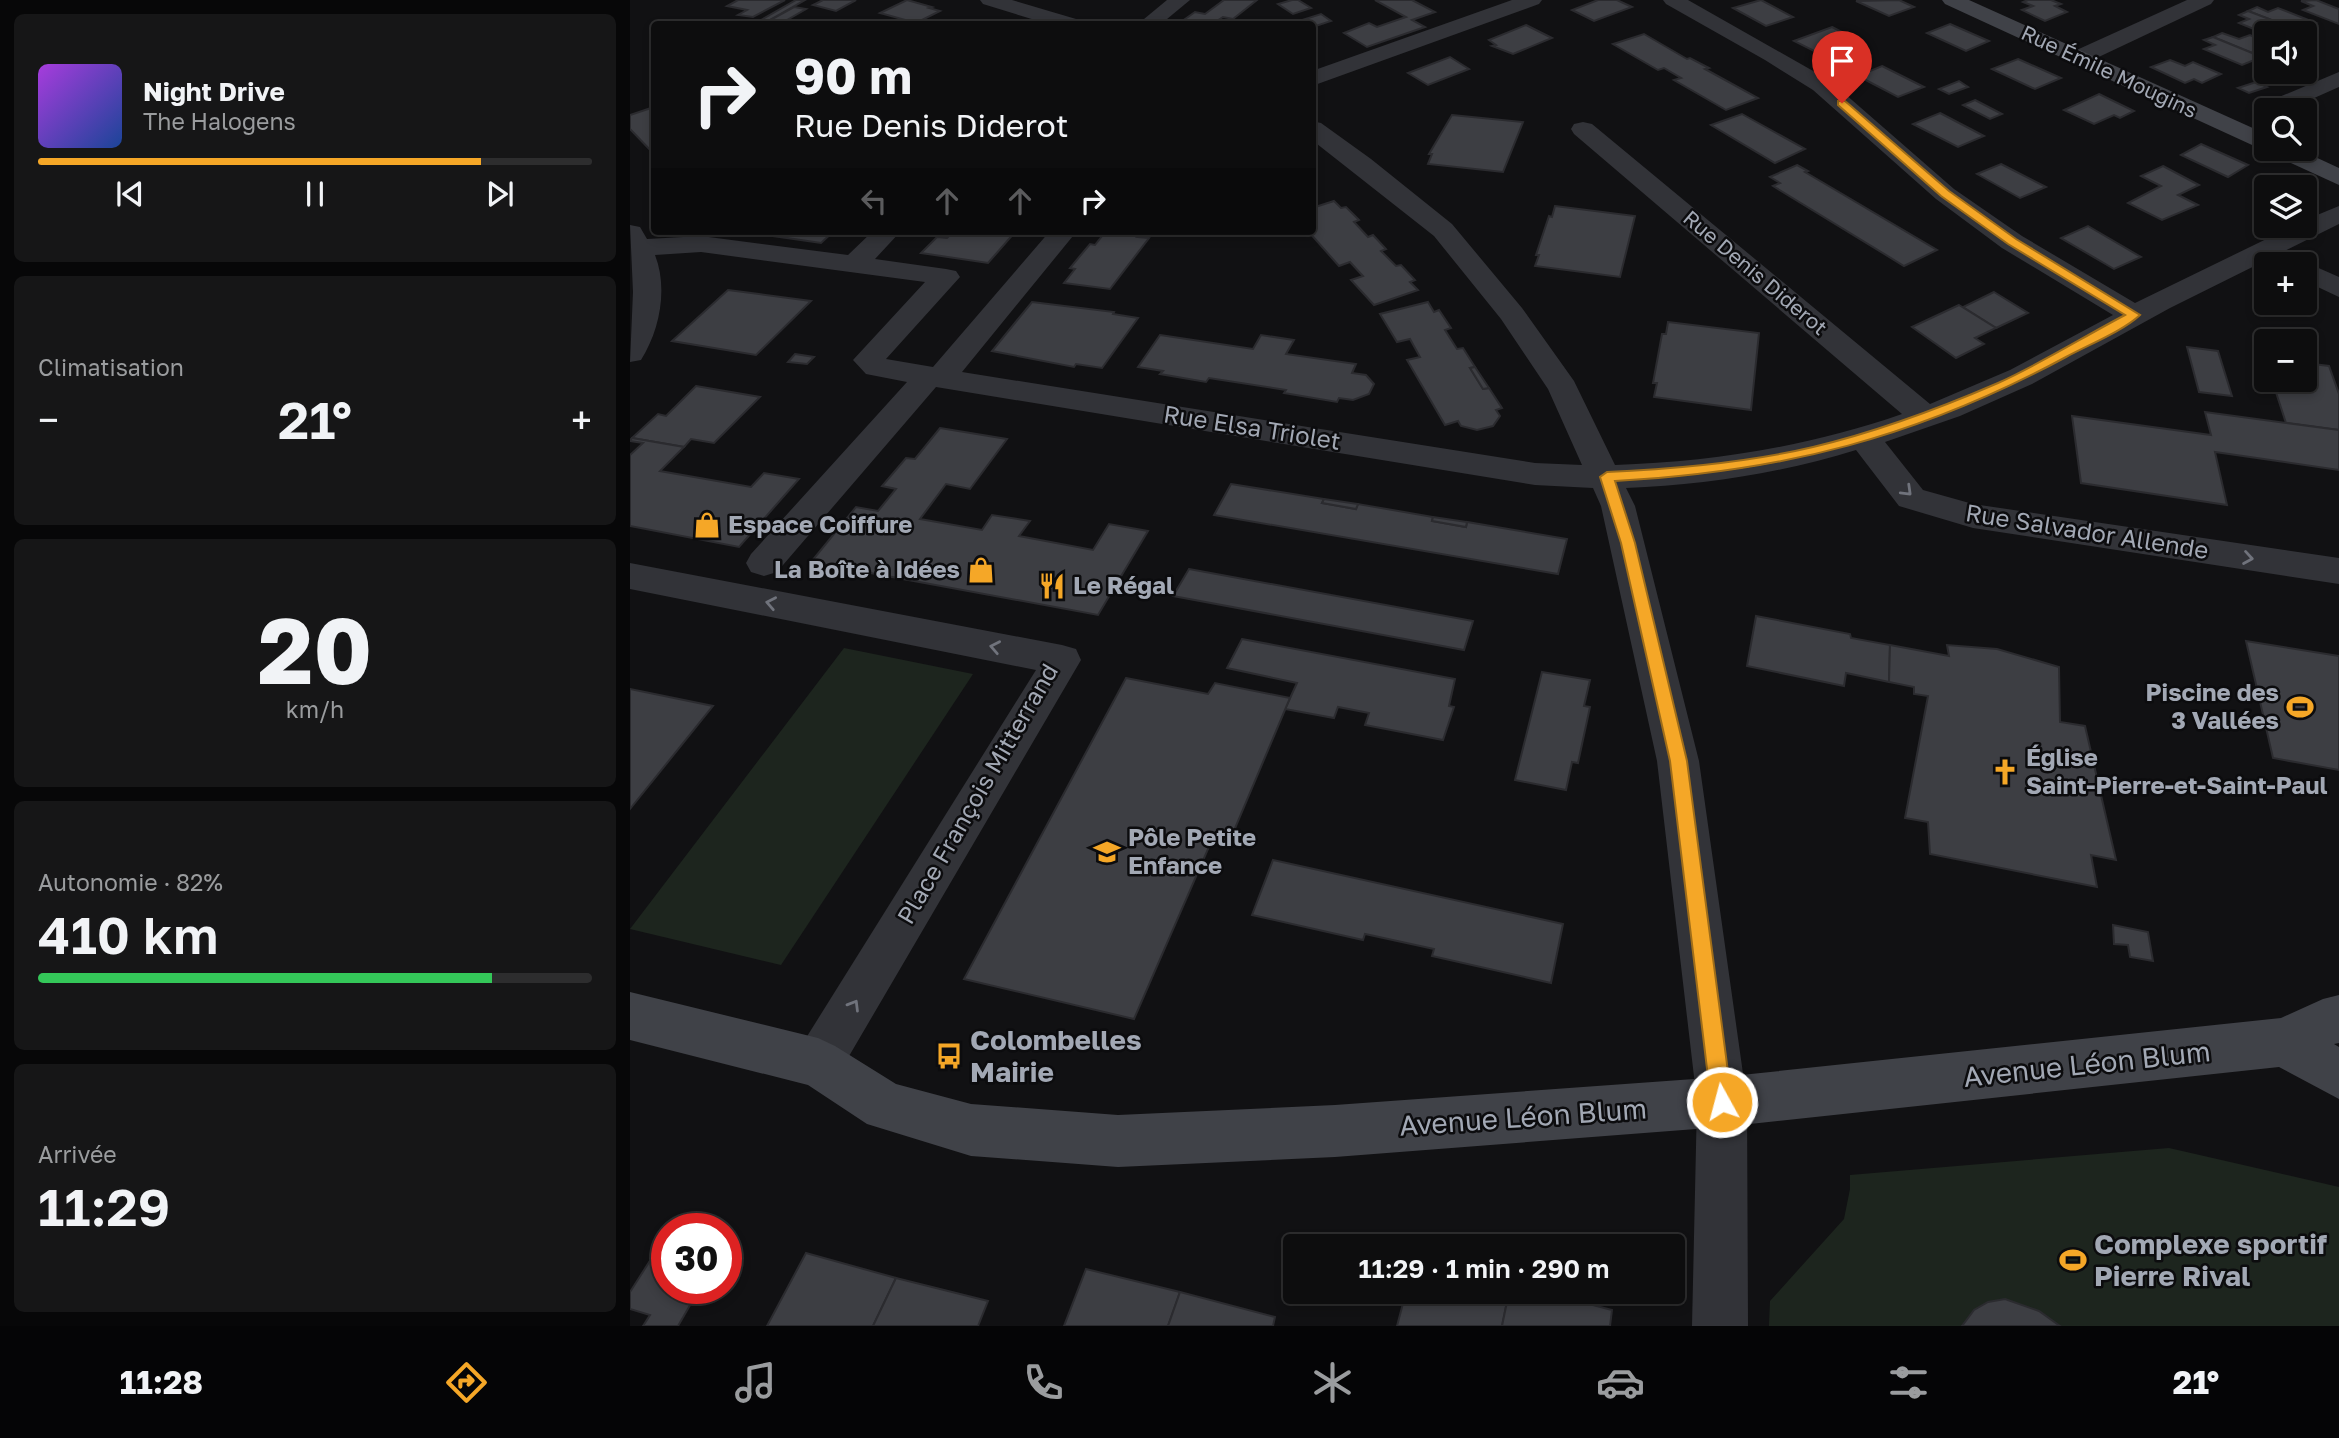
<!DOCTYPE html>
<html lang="fr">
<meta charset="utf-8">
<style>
:root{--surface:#0d0d0e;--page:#161617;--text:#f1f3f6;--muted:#9a9c9e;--line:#2d2d2e;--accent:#f5a727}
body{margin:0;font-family:"Golos Text",sans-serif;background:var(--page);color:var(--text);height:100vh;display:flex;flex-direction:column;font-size:26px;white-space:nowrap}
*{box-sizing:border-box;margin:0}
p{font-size:23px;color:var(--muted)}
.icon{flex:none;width:38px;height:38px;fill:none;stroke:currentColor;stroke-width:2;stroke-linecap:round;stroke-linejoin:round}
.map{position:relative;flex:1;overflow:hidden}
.side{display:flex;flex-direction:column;gap:14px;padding:14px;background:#070708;width:630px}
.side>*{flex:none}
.banner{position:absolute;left:21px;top:21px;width:665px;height:214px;border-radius:7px;box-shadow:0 4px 10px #0003,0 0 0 2px var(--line);background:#0d0d0e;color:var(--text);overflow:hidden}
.tools{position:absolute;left:1624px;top:21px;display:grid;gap:14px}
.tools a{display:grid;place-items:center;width:63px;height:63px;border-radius:7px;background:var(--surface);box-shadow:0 4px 10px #0003,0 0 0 2px var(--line);font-size:35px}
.speed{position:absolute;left:21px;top:1213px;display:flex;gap:14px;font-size:35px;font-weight:700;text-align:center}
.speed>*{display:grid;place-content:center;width:91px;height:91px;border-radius:50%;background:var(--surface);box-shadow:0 4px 10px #0003,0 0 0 2px var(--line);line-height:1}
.speed .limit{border:10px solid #d22;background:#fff;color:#111}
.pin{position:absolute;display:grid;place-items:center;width:60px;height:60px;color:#fff;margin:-72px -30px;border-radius:50% 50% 50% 0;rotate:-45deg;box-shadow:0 0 7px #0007}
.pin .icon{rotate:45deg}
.me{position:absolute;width:77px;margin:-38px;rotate:353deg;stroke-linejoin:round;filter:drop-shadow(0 0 5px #0008)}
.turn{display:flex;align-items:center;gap:24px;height:147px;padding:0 28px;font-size:32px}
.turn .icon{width:91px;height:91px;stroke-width:2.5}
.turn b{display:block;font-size:49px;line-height:60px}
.lanes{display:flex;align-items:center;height:66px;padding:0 28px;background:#0003;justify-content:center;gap:35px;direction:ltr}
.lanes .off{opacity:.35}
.big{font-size:52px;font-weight:600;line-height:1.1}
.side .widget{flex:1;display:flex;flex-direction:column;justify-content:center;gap:10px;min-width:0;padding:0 24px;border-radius:10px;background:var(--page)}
.side .dial{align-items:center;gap:0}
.dial b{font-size:91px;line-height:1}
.song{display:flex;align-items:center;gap:21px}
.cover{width:84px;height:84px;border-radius:10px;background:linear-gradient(135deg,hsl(280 70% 55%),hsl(220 70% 35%))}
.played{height:7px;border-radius:4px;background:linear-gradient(90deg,var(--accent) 80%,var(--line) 80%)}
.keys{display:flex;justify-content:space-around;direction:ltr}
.heat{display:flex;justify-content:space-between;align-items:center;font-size:38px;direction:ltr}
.charge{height:10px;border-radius:5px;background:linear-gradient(90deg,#34c759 82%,var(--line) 0)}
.trip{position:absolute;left:653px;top:1234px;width:402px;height:70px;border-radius:7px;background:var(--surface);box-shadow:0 4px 10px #0003,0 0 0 2px var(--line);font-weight:600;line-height:70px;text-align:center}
.tab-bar{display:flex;height:112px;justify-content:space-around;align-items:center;background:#050506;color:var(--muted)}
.tab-bar .icon{width:49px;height:49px}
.tab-bar .on{color:var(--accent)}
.tab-bar b{font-size:32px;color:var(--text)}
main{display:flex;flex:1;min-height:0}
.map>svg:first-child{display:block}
.green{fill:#1d251e}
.building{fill:#3d3e43;stroke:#2b2b2f;stroke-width:2}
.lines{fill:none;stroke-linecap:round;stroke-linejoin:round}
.street{fill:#323338;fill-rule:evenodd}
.secondary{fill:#404248;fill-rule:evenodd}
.oneway{stroke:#70737c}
.route{fill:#f5a727;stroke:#9f6d19;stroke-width:2}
.labels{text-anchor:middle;stroke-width:5;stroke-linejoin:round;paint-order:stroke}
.far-street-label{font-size:21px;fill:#a2a8b4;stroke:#0c0c0e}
.street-label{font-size:24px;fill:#a2a8b4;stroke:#0c0c0e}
.poi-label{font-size:24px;font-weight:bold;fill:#a2a8b4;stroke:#0c0c0e;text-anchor:start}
.near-poi-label{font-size:28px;font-weight:bold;fill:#a2a8b4;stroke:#0c0c0e;text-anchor:start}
.near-street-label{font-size:28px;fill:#a2a8b4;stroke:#0c0c0e}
</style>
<main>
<section class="side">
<div class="widget">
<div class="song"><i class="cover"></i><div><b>Night Drive</b><p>The Halogens</p></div></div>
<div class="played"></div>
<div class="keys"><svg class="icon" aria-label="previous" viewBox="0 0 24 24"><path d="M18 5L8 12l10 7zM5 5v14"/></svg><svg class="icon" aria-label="pause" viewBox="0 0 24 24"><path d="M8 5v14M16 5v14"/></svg><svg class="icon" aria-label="next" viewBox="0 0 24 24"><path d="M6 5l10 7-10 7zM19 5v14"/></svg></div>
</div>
<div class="widget"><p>Climatisation</p>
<div class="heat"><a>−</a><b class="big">21°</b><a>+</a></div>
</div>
<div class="widget dial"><b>20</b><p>km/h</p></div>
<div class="widget"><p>Autonomie · 82%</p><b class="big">410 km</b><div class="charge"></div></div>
<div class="widget"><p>Arrivée</p><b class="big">11:29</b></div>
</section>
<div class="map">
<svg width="1709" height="1326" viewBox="0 0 1709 1326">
<rect width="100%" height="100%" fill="#111113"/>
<g class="green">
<path d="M214 648 343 674 151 965 0 929Z"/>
<path d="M1539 1148 1709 1187V1326H1139L1140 1301 1214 1219 1220 1189V1175Z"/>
</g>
<g class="building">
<path d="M108 0H155L123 17 108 15 117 10 97 6Z"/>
<path d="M166 0H175L133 24H124Z"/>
<path d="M193 0H226L206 11 183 5Z"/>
<path d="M277 0 302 7 299 8 310 11 286 23 250 13Z"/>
<path d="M594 0H627L603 19 593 17 582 24H548L565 12 575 14Z"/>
<path d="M662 0H668L681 8 663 14 648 4Z"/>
<path d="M745 0H782L805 12 782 20 795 27 737 47 714 33 739 23 747 27 776 17Z"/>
<path d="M968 0H987L1002 7 964 21 942 10Z"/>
<path d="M1131 0 1163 17 1136 26 1103 8Z"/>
<path d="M1269 0 1284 7 1259 16 1226 1Z"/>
<path d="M1398 0H1421L1431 4 1425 6 1437 12 1415 21 1392 10 1403 6 1393 2Z"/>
<path d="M1686 0 1709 9V24L1673 10 1683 6 1671 1Z"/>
<path d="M164 7 176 9 150 24H133Z"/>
<path d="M1627 7 1638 12 1648 8 1686 23 1668 30 1618 11Z"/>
<path d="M1618 11 1668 30 1662 33 1636 34 1609 23 1619 19 1609 15Z"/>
<path d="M691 14 701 21 683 27 672 20Z"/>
<path d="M1320 24 1359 41 1336 51 1297 33Z"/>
<path d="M896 25 922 38 883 54 862 46 866 45 859 40Z"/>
<path d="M1202 27 1228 40 1190 54 1164 41Z"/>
<path d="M1592 33 1609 39 1620 35 1636 42V55L1632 57 1583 37Z"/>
<path d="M1014 34 1057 59 1060 58 1079 68 1075 69 1128 98 1096 110 1044 80 1051 78 1034 68 1028 70 983 44Z"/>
<path d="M1583 37 1632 57 1612 65 1574 49 1585 45 1574 40Z"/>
<path d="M820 57 839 69 798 85 778 73Z"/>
<path d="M1388 59 1431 78 1405 89 1362 69Z"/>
<path d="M1540 60 1555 66 1563 62 1591 74 1572 83 1564 79 1555 83 1521 67Z"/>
<path d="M1252 66 1294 87 1268 97 1228 76Z"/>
<path d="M1329 81 1338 87 1319 94 1309 89Z"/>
<path d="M1626 82 1637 87 1619 93 1608 88Z"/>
<path d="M1469 94 1504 111 1490 118 1484 115 1464 124 1434 110Z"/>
<path d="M1345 100 1372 114 1360 119 1333 105Z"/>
<path d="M24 107V154L0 129V115Z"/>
<path d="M1310 113 1354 136 1328 147 1283 124Z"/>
<path d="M1112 114 1175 149 1145 163 1081 125Z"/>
<path d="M822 115 893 122 873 172 798 164 802 154H799Z"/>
<path d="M1571 144 1618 165 1598 177 1551 155Z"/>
<path d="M1371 164 1416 187 1390 198 1347 174Z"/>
<path d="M1167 165 1178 171 1175 172 1307 250 1274 266 1143 186 1150 183 1140 177Z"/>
<path d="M1533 166 1569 185 1548 195 1568 205 1532 220 1498 203 1531 186 1511 176Z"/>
<path d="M704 201 711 208 716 207 729 220 724 222 738 237 743 235 756 249 751 251 766 266 771 265 785 280 780 282 788 290 744 305 721 280 733 276 720 262 709 266 678 231H682V208Z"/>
<path d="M925 206 1005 216 990 277 905 266 909 255H906L919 216 922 217Z"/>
<path d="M1458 226 1511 257 1484 269 1431 238Z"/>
<path d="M109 231H204L191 243Z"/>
<path d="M324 231H386L358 263 291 253 307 237 317 238Z"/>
<path d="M476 231H512L507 237 519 238 480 289 434 283 445 269 440 268 460 244 465 245Z"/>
<path d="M98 290 129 294 181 301 126 355 42 341Z"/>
<path d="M1364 292 1398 313 1366 328 1333 307Z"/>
<path d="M402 302 484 312 483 314 508 318 472 368 446 364 444 367 362 351Z"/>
<path d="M798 302 804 312 809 310 821 328 815 330 827 349 833 348 845 367 840 368 853 389 859 388 872 408 866 410 870 416 863 426 847 430 831 426 828 421 815 425 777 360 790 357 780 339 767 342 750 314Z"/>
<path d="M1329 305 1366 328 1345 338 1354 344 1326 358 1282 327Z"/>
<path d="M1038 322 1129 333 1121 410 1024 397 1027 383H1023L1032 334H1036Z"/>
<path d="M530 335 623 349 631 335 664 340 656 354 726 364 722 373 736 375 744 384 739 394 723 400 709 398 707 402 654 393 656 390 579 378 576 382 530 374 533 371 508 367Z"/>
<path d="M1557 347 1588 351 1602 396 1569 392Z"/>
<path d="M165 354 184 357 177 364 158 362Z"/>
<path d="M1675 363 1699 366 1709 394V430L1656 423 1642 380H1675Z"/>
<path d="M845 367 859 388 853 389 840 368Z"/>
<path d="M66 386 130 397 84 443 61 439 54 447 2 438 28 414 36 416Z"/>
<path d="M1575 412 1709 430V470L1585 452 1597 505 1451 483 1442 416 1581 435Z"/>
<path d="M310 428 377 439 340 489 316 484 290 519 352 530 362 515 400 521 389 536 463 550 479 524 518 531 468 615 181 562 226 507 248 511 266 489 252 486 276 458 285 459Z"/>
<path d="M2 438 54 447 30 471 121 487 134 473 169 479 109 547 0 526V455L13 443 0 441Z"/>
<path d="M601 484 694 499 692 503 726 509 728 504 803 517 802 521 836 527 837 522 937 539 928 574 584 515Z"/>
<path d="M694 499 728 504 726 509 692 503Z"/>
<path d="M803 517 837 522 836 527 802 521Z"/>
<path d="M559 569 843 621 834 650 543 596Z"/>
<path d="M1126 616 1220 634 1221 638 1260 645 1259 682 1216 673 1214 686 1117 666Z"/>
<path d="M612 639 825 679 819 706 824 707 813 740 735 725 739 713 708 707 704 718 655 709 667 683 597 668Z"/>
<path d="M1616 641 1709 656V770L1643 758Z"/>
<path d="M1260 645 1319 656 1317 645 1367 649 1429 667 1430 722 1455 726 1486 860 1461 855 1467 887 1300 854 1298 822 1275 818 1298 696 1284 694V687L1259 682Z"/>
<path d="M912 672 960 680 954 706 960 707 948 763 942 762 936 790 885 780Z"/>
<path d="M496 678 578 694 585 683 660 698 598 845 581 842 504 1019 334 979Z"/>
<path d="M0 689 83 706 0 809Z"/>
<path d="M643 860 933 924 921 983 802 956 804 949 735 934 733 940 622 915Z"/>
<path d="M1483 925 1518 932 1523 961 1500 957 1498 945 1484 944Z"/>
<path d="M37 1234V1288H70L48 1326H13L20 1315 0 1309V1292Z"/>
<path d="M176 1253 266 1278 243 1326H137Z"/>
<path d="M456 1269 550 1292 538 1326H434Z"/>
<path d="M266 1278 358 1301 348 1326H243Z"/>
<path d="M550 1292 645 1317 643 1326H538Z"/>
<path d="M776 1292H879L872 1326H767Z"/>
<path d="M879 1292H913L982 1310 980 1326H872Z"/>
<path d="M1375 1299 1409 1311 1430 1326H1332L1344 1310 1358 1302Z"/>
</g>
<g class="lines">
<g class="street">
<path d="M350 0H382L446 19 449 24H418L353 4Z"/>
<path d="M537 0H560L531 24H508Z"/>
<path d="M882 0H912L909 4 682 86V71Z"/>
<path d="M1033 0H1058L1199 80 1324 189 1392 236 1505 303 1663 226H1675V220L1709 206V224L1540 308 1402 384 1330 416 1255 442 1293 490 1343 504 1709 558V584L1343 528 1269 506 1226 450C1152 473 1074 485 996 488L1005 506 1069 761 1117 1102 1118 1326H1062L1067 1102 1027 761 971 506 963 488 905 485 306 387 147 572 134 576 121 572 116 563 121 554 277 382 236 374 223 360 295 282 71 252 25 255C38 288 30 330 11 360L0 362 3 292 0 225 10 227 17 239 71 236 218 255 243 231H271L245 259 316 269 326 271 330 277 256 359 303 367 420 231H447L332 372 905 463 952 465 918 389 871 319 804 236 682 140V121L691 123 741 159 822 224 892 308 944 381 985 465C1083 462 1180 446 1272 414L944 134 941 129 944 124 953 122 962 124 1300 404 1380 370 1483 315 1372 248 1306 199 1183 90 1135 60 1036 4Z"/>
<path d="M1557 0H1584L1581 4 1456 63H1440L1437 58 1440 53Z"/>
<path d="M1709 72V87L1657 110H1636V117L1630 115 1626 110 1630 105Z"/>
<path d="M1675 262 1709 277V297L1675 281V264H1665Z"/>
<path d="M0 563 432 645 446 649 451 660 205 1080 188 1088 171 1080 163 1063 171 1046 406 670 0 589Z"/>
</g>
<g class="secondary">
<path d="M1312 0H1339L1636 134V149H1668L1709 168V185L1315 4Z"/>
<path d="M0 992 188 1038 205 1046 266 1084 341 1104 488 1115 705 1105 1092 1077 1651 1018 1693 999 1709 995V1043L1704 1044 1709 1047V1099L1649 1067 1092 1127 705 1157 488 1167 341 1156 237 1124 178 1085 0 1040Z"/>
</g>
</g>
<defs><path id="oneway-chevron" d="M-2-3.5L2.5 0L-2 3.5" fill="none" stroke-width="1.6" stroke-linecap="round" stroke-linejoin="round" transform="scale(1.75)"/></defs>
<g class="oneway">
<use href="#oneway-chevron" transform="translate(1277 491) rotate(44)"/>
<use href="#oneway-chevron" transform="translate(1618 558) rotate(9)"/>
<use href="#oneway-chevron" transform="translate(141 603) rotate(-169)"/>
<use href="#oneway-chevron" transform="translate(365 647) rotate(-169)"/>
<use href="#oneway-chevron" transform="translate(224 1005) rotate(-59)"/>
</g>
<path class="route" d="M1208 101H1215L1319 191 1386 239 1510 315C1493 331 1458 345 1436 357 1288 437 1153 472 985 481L1005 543 1057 761 1102 1102 1099 1109 1092 1112 1084 1109 1081 1102 1040 761 991 543 970 477 977 472C1045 469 1116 463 1183 447 1246 432 1308 409 1368 383 1412 363 1453 337 1495 315L1378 244 1311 196 1208 105Z"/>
<defs>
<g id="shop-bare" transform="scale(2.1)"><path d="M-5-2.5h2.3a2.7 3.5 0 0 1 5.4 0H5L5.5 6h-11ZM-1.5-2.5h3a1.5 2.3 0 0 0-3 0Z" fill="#f5a727" stroke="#0c0c0e" stroke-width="2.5" paint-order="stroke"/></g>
<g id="restaurant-bare" transform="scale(2.1)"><path d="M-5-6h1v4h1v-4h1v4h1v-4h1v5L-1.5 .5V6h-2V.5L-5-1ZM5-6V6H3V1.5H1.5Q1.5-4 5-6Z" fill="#f5a727" stroke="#0c0c0e" stroke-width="2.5" paint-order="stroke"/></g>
<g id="stadium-bare" transform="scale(2.1)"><path d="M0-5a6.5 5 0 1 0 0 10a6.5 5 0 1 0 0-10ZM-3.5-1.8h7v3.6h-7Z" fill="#f5a727" stroke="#0c0c0e" stroke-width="2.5" paint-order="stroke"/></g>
<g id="church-bare" transform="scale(2.1)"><path d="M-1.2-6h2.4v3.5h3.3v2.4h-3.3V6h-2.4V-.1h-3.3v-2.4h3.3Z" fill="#f5a727" stroke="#0c0c0e" stroke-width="2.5" paint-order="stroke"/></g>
<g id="school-bare" transform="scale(2.1)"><path d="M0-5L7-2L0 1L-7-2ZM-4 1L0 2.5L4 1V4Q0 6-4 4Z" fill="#f5a727" stroke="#0c0c0e" stroke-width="2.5" paint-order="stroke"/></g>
<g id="bus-bare" transform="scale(2.1)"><path d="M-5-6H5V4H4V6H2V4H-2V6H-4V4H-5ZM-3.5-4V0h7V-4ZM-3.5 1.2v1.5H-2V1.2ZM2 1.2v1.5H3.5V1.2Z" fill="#f5a727" stroke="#0c0c0e" stroke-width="2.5" paint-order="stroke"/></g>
</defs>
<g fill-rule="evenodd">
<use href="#shop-bare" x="77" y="525"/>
<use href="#shop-bare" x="351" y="570"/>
<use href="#restaurant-bare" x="422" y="586"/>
<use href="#stadium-bare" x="1670" y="707"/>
<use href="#church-bare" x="1375" y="772"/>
<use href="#school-bare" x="477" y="852"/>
<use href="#bus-bare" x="319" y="1056"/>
<use href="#stadium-bare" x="1443" y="1260"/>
</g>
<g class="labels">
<g class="far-street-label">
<text transform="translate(1479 72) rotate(25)" y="7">Rue Émile Mougins</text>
<text transform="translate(1125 273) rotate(40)" y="7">Rue Denis Diderot</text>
</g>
<g class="street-label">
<text transform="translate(622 428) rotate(9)" y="8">Rue Elsa Triolet</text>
<text transform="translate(1457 532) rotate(9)" y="8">Rue Salvador Allende</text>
<text transform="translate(348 794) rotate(-60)" y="8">Place François Mitterrand</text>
</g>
<g class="poi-label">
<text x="98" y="533">Espace Coiffure</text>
<text x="330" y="578" text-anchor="end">La Boîte à Idées</text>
<text x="443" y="594">Le Régal</text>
<text x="1649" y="701" text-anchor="end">Piscine des<tspan x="1649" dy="28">3 Vallées</tspan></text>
<text x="1396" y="766">Église<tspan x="1396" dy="28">Saint-Pierre-et-Saint-Paul</tspan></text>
<text x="498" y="846">Pôle Petite<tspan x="498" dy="28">Enfance</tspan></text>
</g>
<g class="near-poi-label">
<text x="340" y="1050">Colombelles<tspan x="340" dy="32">Mairie</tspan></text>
<text x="1464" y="1254">Complexe sportif<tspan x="1464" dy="32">Pierre Rival</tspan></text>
</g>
<g class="near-street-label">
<text transform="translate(1457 1064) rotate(-6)" y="10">Avenue Léon Blum</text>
<text transform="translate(893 1117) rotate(-4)" y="10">Avenue Léon Blum</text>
</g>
</g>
</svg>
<div class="tools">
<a><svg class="icon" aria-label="sound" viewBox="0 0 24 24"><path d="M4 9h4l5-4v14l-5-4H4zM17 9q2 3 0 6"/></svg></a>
<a><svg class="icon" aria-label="search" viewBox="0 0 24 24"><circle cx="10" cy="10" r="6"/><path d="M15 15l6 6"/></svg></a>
<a><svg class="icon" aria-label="layers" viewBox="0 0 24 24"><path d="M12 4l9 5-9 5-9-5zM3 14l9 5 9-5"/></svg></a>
<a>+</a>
<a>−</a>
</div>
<div class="speed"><div class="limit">30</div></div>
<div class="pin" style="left:1212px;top:103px;background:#d93025"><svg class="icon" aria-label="arrive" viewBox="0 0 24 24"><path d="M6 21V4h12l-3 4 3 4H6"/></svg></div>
<svg class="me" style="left:1092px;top:1102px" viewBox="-20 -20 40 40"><circle r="17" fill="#f5a727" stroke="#fff" stroke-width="3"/><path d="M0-11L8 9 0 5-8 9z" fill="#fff"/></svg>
<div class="trip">11:29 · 1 min · 290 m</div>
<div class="banner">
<div class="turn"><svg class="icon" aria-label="right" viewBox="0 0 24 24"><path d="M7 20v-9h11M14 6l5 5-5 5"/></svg><div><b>90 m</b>Rue Denis Diderot</div></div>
<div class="lanes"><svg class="icon off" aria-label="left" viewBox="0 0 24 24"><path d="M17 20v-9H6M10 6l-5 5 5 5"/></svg><svg class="icon off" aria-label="ahead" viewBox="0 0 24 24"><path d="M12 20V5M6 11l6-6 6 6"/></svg><svg class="icon off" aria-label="ahead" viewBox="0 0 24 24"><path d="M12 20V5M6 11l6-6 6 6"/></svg><svg class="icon" aria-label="right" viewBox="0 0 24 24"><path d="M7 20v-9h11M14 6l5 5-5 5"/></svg></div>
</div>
</div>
</main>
<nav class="tab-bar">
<b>11:28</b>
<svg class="icon on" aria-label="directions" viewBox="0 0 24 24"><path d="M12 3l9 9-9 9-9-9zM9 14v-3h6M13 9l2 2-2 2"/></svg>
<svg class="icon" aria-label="music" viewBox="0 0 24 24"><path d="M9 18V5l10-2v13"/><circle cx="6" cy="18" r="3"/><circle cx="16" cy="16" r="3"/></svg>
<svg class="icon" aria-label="phone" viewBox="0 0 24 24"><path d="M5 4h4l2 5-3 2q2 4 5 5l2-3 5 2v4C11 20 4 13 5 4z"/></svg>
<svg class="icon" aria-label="climate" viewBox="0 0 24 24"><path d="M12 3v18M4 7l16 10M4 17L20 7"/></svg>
<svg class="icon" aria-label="car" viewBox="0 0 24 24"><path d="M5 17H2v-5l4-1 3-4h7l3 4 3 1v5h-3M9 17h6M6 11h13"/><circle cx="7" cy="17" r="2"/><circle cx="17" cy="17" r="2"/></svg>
<svg class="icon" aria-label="filters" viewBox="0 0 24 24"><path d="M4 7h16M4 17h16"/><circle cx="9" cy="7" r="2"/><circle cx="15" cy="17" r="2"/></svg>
<b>21°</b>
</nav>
